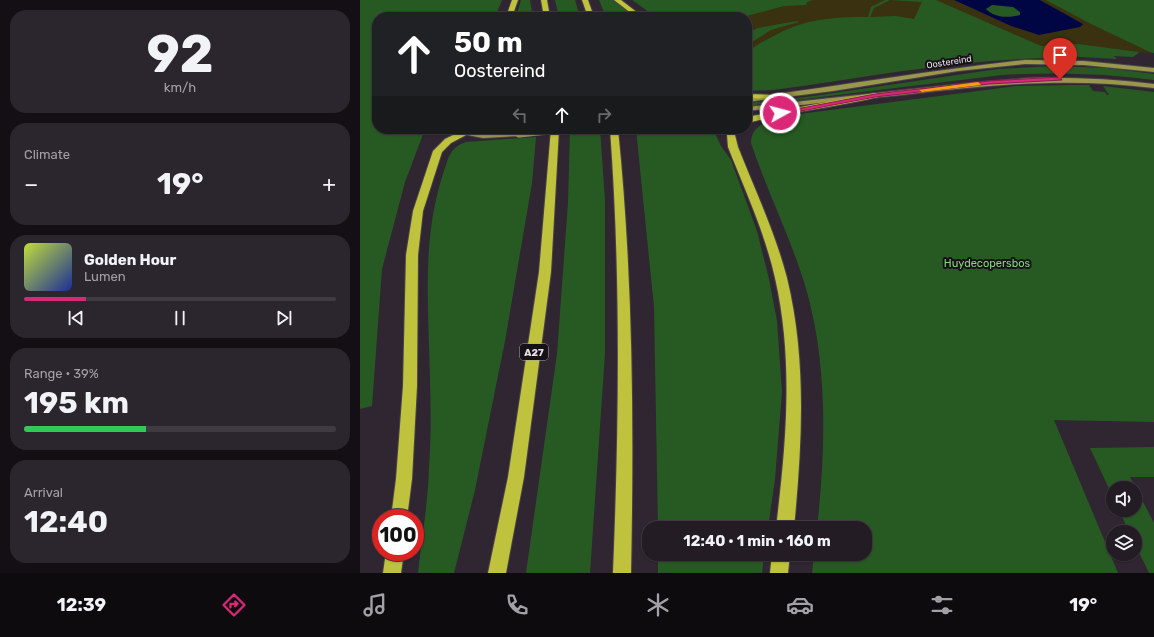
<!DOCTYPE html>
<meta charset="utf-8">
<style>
:root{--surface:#231c25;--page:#2b252d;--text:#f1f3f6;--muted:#a3a1a7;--line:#403a42;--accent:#db2777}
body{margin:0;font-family:Rubik,sans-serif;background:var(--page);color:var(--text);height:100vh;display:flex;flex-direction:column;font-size:15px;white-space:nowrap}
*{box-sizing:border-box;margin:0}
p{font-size:13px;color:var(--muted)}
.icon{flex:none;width:22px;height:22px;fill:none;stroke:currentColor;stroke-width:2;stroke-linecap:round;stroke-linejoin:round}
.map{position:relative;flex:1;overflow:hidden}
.drawer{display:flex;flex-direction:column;gap:10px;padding:10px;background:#130f14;width:360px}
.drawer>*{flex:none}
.top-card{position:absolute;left:12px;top:12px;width:380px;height:122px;border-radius:16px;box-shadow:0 1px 3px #0004,0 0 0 1px var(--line);background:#202124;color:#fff;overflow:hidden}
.buttons{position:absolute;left:746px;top:481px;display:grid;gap:8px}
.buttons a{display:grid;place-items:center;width:36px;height:36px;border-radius:50%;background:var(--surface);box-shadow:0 1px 3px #0004,0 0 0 1px var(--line);font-size:20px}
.speed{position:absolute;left:12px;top:509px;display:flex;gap:8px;font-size:20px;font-weight:700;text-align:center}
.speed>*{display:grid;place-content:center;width:52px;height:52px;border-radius:50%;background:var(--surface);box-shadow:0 1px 3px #0004,0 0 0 1px var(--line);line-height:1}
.speed .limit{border:6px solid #d22;background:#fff;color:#111}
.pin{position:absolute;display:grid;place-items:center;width:34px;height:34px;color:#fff;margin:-41px -17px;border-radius:50% 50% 50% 0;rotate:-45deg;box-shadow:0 0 4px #0007}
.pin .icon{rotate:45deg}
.me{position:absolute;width:44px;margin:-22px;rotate:83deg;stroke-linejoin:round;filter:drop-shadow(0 0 3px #0008)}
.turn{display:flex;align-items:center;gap:14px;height:84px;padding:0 16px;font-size:18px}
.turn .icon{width:52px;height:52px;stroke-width:2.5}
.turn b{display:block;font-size:28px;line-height:34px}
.lanes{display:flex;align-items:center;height:38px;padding:0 16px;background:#0003;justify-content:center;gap:20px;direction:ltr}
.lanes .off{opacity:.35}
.big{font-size:30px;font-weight:700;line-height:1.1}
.drawer .widget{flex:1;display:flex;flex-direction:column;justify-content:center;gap:6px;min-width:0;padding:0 14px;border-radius:16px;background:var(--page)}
.drawer .dial{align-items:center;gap:0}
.dial b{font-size:52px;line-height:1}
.song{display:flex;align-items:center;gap:12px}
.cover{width:48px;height:48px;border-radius:6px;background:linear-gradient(135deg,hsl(70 70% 55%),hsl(230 70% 35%))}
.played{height:4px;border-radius:2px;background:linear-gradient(90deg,var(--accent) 20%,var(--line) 20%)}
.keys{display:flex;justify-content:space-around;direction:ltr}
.heat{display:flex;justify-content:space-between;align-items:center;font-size:22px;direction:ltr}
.charge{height:6px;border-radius:3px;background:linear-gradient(90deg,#34c759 39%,var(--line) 0)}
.trip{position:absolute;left:282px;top:521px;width:230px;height:40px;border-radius:16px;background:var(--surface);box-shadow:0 1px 3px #0004,0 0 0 1px var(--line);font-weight:700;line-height:40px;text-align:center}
.dock{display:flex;height:64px;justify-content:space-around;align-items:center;background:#0e0b0f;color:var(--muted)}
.dock .icon{width:28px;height:28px}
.dock .current{color:var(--accent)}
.dock b{font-size:18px;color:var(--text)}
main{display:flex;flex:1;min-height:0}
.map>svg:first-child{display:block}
.green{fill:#275a23}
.sand{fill:#393110}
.water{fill:#000544;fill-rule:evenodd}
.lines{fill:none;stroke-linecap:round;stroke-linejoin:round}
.major-casing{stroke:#49414b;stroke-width:2}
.highway-casing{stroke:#49414b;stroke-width:2}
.major{fill:#99974c;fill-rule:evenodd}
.highway{fill:#bec23c;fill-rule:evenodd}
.major-bridge-casing{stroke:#49414b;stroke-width:8;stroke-linecap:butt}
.major-bridge{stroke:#99974c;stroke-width:7}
.route{fill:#db2777;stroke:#8e194d}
.slow{fill:#f59e0b}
.labels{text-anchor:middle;stroke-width:4;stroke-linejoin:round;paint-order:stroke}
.far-street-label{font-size:9px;fill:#e7e1e9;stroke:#151116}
.shield{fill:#151116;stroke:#a8a3aa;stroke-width:1}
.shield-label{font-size:10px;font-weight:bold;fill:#e7e1e9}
.park-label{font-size:11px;fill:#84d67d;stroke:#151116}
</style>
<main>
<section class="drawer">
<div class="widget dial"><b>92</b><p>km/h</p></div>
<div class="widget"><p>Climate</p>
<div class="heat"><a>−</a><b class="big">19°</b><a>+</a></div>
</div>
<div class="widget">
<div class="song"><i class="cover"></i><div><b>Golden Hour</b><p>Lumen</p></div></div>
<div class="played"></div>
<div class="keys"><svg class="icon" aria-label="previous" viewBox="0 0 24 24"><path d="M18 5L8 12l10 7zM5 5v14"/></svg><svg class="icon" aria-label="pause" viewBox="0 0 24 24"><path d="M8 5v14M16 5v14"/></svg><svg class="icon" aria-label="next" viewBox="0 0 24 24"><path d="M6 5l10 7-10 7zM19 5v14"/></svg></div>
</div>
<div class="widget"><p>Range · 39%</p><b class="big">195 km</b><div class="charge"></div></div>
<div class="widget"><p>Arrival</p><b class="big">12:40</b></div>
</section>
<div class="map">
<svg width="794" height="573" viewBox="0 0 794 573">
<rect width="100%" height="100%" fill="#2f2631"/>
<g class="green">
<path d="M0 0H142L137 12 133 17H17V129H65L45 182 22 269 12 406 0 409Z"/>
<path d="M161 0H170L173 17H156Z"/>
<path d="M195 0H215L220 17H199Z"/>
<path d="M239 0H253L276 17H246Z"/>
<path d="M272 0H794V53L781 51 773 57 754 56 757 59 703 56 700 58C604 58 509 77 414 90L387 91V17H296Z"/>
<path d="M694 66 747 68 794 74V80C743 73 693 72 642 75L387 106V103L446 97 638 69Z"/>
<path d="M711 85H729L733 91 745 92 747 95H749L743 86 794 92V422L694 420 758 573H452L454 554H505V528H457C466 448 468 362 445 285 430 236 407 191 391 143 391 125 409 120 424 116L657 86Z"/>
<path d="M210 129H240L245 201V353L230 573H166L197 354 208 203Z"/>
<path d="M276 129H353L361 146 371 160 397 231 409 279 417 321 422 392 415 479 408 528H298L294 307Z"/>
<path d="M176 137 172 183 145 341 115 490 94 573H58C62 538 68 502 69 467 71 439 71 410 70 382 69 312 61 245 82 177 88 161 88 148 106 142Z"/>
<path d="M794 447V477H770L794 523V573H789L775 544V532H769L759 510H775V488H753V497L730 448Z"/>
<path d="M298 554H404L402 573H298Z"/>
</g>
<g class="sand">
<path d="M453 0H525L511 7 508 17C471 17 442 19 410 38 402 42 394 46 387 53V45L411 30 439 22 437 21 398 28 387 33V17H383L424 6 446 5 447 2Z"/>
<path d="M530 0 562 2 554 19 536 16 510 17 514 8Z"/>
<path d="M576 0H594L651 26 723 24 680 0H686L733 25 794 54 718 44 681 46Z"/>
</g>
<path class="water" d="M594 0H680L723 24 720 27 679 35 651 26ZM632 5 653 7 660 12V15C649 18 634 18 626 9Z"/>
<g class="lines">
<g class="major-casing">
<g id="major">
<path d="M665 60 724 61 794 68V72L724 65 665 64 598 71 473 91 387 102V98C480 86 572 70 665 60Z"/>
<path d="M670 78C712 77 753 79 794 84V88C706 77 628 85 541 95 489 100 438 105 387 111V107L609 83Z"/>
<path d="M102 130 123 134 159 132 163 134 159 136 123 138 102 134Z"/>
</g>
</g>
<g class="highway-casing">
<g id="highway">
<path d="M152 0H158L152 17H146Z"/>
<path d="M181 0H187L190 17H184Z"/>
<path d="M222 0H228L234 17H228Z"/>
<path d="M254 0H261L283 17H276Z"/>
<path d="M515 93H518V97C475 107 430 112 387 123V117Z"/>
<path d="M387 94 420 95 424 97 420 99 387 98Z"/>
<path d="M105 129 109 132 108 134 91 143 82 152 63 211 58 255 57 386 52 479 47 518H31L36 479 43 386 46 255 53 211 73 151 85 139Z"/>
<path d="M191 129H199L191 272 164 477 146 573H128L148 477 179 272Z"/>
<path d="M250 129H258C273 277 274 425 271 573H253C259 425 261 277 250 129Z"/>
<path d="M370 129H378L375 135 378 147C395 190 415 232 427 278 447 360 442 444 434 528H416C426 445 434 361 415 278 405 233 385 190 368 147L367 135Z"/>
<path d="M26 552H44L41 573H23Z"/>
<path d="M412 554H430L428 573H410Z"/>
</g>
</g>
<use href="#major" class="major"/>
<use href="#highway" class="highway"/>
<g class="major-bridge-casing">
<path id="major-bridge" d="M159 134 205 129"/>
</g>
<use href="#major-bridge" class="major-bridge"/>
</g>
<path class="route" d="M700 77 702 80 629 84 515 97 420 115 416 113 515 94 629 81Z"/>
<path class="slow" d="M618 82 621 85 562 92 559 90Z"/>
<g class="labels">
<g class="far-street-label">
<text transform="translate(589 62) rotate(-9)" y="3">Oostereind</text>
</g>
<rect class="shield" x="160" y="344" width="28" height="16" rx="3"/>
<g class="shield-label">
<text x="174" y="356">A27</text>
</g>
<g class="park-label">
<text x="627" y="267">Huydecopersbos</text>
</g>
</g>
</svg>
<div class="buttons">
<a><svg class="icon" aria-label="sound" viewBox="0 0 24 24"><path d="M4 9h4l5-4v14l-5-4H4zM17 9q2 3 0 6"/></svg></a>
<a><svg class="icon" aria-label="layers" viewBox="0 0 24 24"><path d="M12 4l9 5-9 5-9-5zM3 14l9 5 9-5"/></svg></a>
</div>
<div class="speed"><div class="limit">100</div></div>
<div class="pin" style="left:700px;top:79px;background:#d93025"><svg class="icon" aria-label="arrive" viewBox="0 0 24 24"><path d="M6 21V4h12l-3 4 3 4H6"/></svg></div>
<svg class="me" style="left:420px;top:113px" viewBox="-20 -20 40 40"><circle r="17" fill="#db2777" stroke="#fff" stroke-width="3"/><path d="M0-11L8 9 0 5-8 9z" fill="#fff"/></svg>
<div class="trip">12:40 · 1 min · 160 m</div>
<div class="top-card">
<div class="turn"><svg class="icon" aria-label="ahead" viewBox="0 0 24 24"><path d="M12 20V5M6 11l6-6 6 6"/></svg><div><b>50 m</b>Oostereind</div></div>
<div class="lanes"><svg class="icon off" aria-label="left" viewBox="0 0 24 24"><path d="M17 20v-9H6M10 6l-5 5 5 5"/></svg><svg class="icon" aria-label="ahead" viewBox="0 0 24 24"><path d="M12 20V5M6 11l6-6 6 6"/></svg><svg class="icon off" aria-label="right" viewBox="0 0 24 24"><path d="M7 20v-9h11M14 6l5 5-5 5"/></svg></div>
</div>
</div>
</main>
<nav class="dock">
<b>12:39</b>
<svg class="icon current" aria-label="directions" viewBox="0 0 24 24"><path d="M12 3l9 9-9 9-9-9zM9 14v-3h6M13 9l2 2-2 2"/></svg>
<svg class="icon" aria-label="music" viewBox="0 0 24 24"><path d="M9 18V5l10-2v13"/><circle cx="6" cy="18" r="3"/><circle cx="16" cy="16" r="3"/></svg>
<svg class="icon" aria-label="phone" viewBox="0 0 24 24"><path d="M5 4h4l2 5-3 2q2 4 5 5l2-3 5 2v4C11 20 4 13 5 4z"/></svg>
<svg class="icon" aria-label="climate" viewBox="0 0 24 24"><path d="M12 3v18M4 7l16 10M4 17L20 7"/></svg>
<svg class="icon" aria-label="car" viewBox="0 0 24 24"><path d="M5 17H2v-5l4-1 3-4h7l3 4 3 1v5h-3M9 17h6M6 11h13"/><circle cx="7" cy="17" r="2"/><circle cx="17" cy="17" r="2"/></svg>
<svg class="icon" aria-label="filters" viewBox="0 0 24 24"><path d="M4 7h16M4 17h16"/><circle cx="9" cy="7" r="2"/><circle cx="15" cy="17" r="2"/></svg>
<b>19°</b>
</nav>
